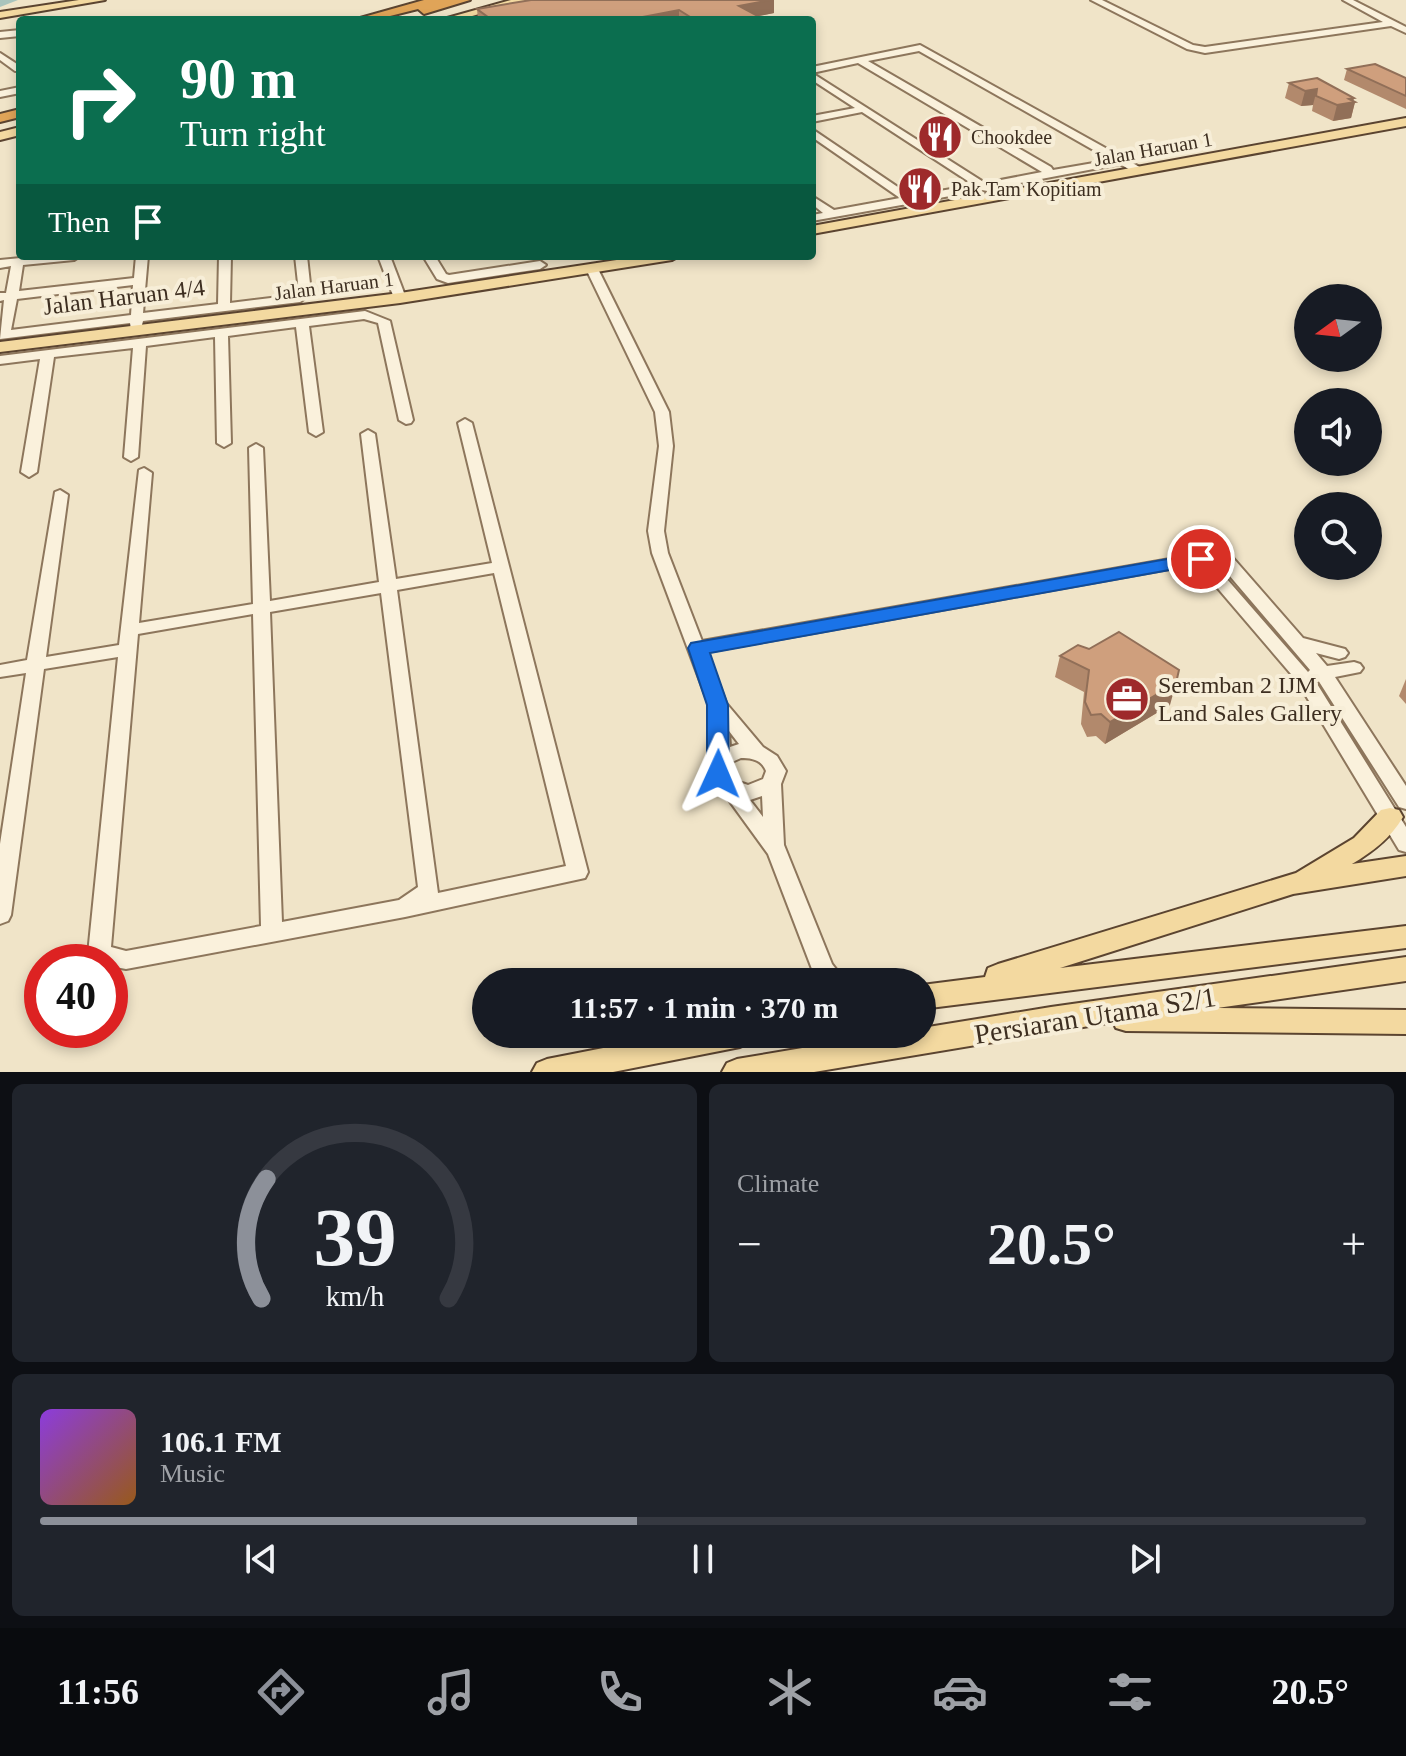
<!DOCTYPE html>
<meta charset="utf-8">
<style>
:root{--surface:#171b24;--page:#20242c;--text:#f1f3f6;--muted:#9ea1a6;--line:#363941;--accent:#8c9099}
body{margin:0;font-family:Georgia,serif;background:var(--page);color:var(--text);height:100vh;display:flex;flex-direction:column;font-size:30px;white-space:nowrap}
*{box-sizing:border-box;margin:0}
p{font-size:26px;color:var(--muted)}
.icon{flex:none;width:44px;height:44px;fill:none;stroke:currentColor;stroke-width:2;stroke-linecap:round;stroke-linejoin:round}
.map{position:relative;height:1072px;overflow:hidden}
.sheet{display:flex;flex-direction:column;gap:12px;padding:12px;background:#0d0f14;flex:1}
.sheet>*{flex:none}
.banner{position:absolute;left:16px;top:16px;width:800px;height:244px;border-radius:8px;box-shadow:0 4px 12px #0003;background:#0b6e4f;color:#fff;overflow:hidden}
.needle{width:52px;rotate:255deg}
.buttons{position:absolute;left:1294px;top:284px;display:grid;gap:16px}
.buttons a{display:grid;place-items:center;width:88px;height:88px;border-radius:50%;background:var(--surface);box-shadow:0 4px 12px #0003;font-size:40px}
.speed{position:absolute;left:24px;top:944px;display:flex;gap:16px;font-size:40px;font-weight:700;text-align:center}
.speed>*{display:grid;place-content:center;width:104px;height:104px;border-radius:50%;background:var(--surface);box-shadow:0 4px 12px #0003;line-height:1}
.speed .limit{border:12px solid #d22;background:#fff;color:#111}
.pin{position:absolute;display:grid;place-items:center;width:68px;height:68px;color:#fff;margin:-34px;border:4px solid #fff;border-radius:50%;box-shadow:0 2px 8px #0007}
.me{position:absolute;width:88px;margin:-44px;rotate:1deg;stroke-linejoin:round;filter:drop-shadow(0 0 6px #0008)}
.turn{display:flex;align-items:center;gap:28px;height:168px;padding:0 32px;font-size:36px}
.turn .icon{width:104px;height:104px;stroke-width:2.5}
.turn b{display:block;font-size:56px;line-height:68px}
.then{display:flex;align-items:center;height:76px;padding:0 32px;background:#0003;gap:16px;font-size:30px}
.big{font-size:60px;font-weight:700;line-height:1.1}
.sheet .widget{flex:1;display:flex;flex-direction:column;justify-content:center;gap:12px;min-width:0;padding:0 28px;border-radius:12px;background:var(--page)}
.sheet .dial{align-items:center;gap:0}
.dial svg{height:208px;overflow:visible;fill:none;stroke:var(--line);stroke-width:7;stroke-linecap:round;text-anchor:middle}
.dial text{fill:var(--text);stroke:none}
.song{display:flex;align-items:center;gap:24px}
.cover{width:96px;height:96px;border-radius:12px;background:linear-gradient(135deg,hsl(270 70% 55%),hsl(30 70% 35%))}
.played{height:8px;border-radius:4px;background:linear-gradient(90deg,var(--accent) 45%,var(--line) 45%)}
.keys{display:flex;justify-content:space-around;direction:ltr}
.heat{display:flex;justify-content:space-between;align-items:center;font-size:44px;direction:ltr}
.sheet .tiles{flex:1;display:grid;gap:12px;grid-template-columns:1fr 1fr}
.widget:last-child{grid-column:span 2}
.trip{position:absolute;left:472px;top:968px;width:464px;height:80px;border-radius:40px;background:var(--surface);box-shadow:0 4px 12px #0003;font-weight:700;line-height:80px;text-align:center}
.dock{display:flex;height:128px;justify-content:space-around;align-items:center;background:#090b0e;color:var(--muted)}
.dock .icon{width:56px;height:56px}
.dock .current{color:var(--accent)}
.dock b{font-size:36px;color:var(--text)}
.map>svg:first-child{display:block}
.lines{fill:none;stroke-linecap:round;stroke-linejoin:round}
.river{fill:#a9c4bc;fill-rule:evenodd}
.minor-casing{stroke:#8d765c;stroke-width:4}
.major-casing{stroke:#5b4430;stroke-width:4}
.highway-casing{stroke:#5b4430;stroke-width:4}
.minor{fill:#faf1dc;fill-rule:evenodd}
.major{fill:#f3d9a0;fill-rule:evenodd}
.highway{fill:#e0a458;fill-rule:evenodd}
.wall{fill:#b2896c}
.shaded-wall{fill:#916f58}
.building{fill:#cf9f7d;stroke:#916f58;stroke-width:2}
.route{fill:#1a73e8;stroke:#114b97;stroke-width:2}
.labels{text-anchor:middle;stroke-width:8;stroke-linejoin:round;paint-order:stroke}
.far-poi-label{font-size:20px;fill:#3d2e20;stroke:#f7eed8;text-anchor:start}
.far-street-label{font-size:20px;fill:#3d2e20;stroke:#f7eed8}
.street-label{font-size:24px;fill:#3d2e20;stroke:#f7eed8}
.poi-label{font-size:24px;fill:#3d2e20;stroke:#f7eed8;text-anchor:start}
.near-street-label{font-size:28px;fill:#3d2e20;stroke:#f7eed8}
</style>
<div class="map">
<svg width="1406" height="1072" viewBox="0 0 1406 1072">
<rect width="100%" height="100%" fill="#f0e4c8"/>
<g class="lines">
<path class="river" d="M0 0H18L0 7Z"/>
<g class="minor-casing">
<g id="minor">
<path d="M1091 0H1102L1193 45 1205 47 1383 22 1343 0H1353L1406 27V33L1391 26 1205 53 1187 49Z"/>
<path d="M20 30V36L0 38V32Z"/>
<path d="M920 45 1145 170 1146 172 1137 174 1120 164 993 188V192L982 190 918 202 912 205 907 204 812 221V215L823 213 812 204V196L834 210 900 198 812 137V129L911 196 974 185 862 112 812 122V116L855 108 812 80V73L985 183 1042 172 858 63 812 73V67ZM919 51 1111 160 1053 170 1051 167 868 61Z"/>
<path d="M0 53 20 66V71H15L0 60Z"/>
<path d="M20 87V93L0 97V91Z"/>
<path d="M41 256H80L74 260 23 265 19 291 134 278 136 256H148L143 313 218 304 219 256H231L230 303 296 295 299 292 295 256H307L311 293 300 302 143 321 141 329H131L130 323 0 339 4 300 0 301V293H6L11 266 0 268V260ZM133 285 131 315 11 330 17 299Z"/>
<path d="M378 256H390L406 298 404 301H396L394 298Z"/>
<path d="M423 256H435L446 274 449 275 540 261 546 265 540 269 448 283 437 279Z"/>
<path d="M593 267 599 271 669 412 673 446 664 531 668 553 702 641 1221 550 1227 551 1303 638 1345 649 1348 653 1345 657 1339 659 1316 653 1327 666 1354 662 1360 664 1363 668 1360 672 1335 677 1406 786V809L1399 807 1318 680 1314 679 1406 827V852L1399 850 1297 681 1197 564 707 652 726 703 763 747 777 756 786 771 781 784 784 845 832 964 846 982H821L812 969 768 854 723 792 718 790 708 768 712 762 709 705 652 553 648 531 659 446 655 412 587 271ZM1217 561 1310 670 1308 672 1212 562ZM729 731 739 744 730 747ZM741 758C752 758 762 760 766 771L763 779 748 785 733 780 728 768 732 762ZM762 796 763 817 750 800Z"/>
<path d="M365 311 390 321 413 420 411 423 406 424 399 420 378 323 364 319 309 326 323 432 316 436 309 432 296 327 228 336 231 443 224 447 217 443 215 337 146 346 138 457 131 461 124 457 133 348 54 357 37 472 29 477 21 472 40 359 0 364V356Z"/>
<path d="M465 419 472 423 588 872 585 878 405 917 126 969 110 966V962L91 960 88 954 118 657 44 669 11 915 8 921 0 924V844L26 673 0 677V665L27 660 55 492 60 490 68 495 46 657 119 645 139 470 144 468 152 473 139 623 253 604 249 448 256 444 263 448 270 601 379 582 361 434 368 430 375 434 396 579 492 563 458 423ZM494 573 566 866 438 893 397 590ZM381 593 418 887 399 900 282 922 270 612ZM253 614 261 926 126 951 111 947 138 634Z"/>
</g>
</g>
<g class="major-casing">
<g id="major">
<path d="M79 0H105L0 18V12Z"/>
<path d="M511 0H528L458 20H440Z"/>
<path d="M1406 118V126L812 234V226Z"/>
<path d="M20 127V135L0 140V132Z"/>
<path d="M643 256H679L672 260 400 303 0 352V342L400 293Z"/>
<path d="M1390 808 1399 810 1403 817C1391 838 1372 852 1352 864L1406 856V876L1293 894 1060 968 1406 926V948L922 1009V985L985 977 988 968 998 964 1296 873 1354 838 1381 810Z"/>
<path d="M1406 957V981L1217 1008 1406 1010V1034L1126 1031 1116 1028 1113 1022 814 1072H722L727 1063 737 1059 886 1034H922V1028L1051 1007Z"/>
<path d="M675 1034H754L750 1043 740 1047 613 1072H532L537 1063 547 1059Z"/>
</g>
</g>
<g class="highway-casing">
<g id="highway">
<path d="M424 0H470L424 14 418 9 374 20H353Z"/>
<path d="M20 109V117L0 122V114Z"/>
</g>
</g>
<use href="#minor" class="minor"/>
<use href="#major" class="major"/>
<use href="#highway" class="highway"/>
</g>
<g class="wall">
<path d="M531 0H774V13L758 16 765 20H478L477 9Z"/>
<path d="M1347 69 1406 78V109L1344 80Z"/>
<path d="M1289 83 1355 102 1351 118 1333 121 1312 111 1313 105 1301 106 1285 98Z"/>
<path d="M1060 656 1170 705 1105 744 1096 736 1087 737 1081 724 1084 692 1055 677Z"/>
<path d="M1406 679V704L1399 696Z"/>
</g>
<g class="shaded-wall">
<path d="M770 0H774V13L739 20V6Z"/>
<path d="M679 10V20H627Z"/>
<path d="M1317 89 1313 105 1301 106 1305 91Z"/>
<path d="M1354 98 1353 103 1355 102 1351 118 1333 121 1337 105 1349 99Z"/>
<path d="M1176 683 1170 705 1105 744 1110 722Z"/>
</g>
<g class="building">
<path d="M531 0H770L739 6 765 20H695L679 10 627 20H492L477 9Z"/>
<path d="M1375 64 1406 78V96L1347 69Z"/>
<path d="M1317 78 1354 98 1349 99 1355 102 1337 105 1316 96 1317 89 1305 91 1289 83Z"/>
<path d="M1119 632 1179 670 1176 683 1110 722 1101 714 1091 715 1085 702 1089 670 1060 656 1078 645 1089 649Z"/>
</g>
<path class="route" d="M1201 553 1210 559 1208 563 710 653 728 705 729 774 718 782 707 774V705L688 648 691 643Z"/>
<defs>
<g id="restaurant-disc" transform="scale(2.3)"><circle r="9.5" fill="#9e2a2b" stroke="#f7eed8"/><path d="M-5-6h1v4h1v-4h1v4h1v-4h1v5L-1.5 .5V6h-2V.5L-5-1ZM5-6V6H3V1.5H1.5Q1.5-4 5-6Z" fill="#fff"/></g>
<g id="office-disc" transform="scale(2.3)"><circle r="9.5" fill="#9e2a2b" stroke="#f7eed8"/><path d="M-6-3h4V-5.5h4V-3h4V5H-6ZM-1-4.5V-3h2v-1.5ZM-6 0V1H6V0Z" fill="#fff"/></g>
</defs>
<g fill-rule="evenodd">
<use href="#restaurant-disc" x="940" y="137"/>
<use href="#restaurant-disc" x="920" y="189"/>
<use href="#office-disc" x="1127" y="699"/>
</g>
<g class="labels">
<g class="far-poi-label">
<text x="971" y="144">Chookdee</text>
<text x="951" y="196">Pak Tam Kopitiam</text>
</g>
<g class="far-street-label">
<text transform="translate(1153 149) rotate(-10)" y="7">Jalan Haruan 1</text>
<text transform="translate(334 286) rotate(-7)" y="7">Jalan Haruan 1</text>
</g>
<g class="street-label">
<text transform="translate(124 297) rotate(-7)" y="8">Jalan Haruan 4/4</text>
</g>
<g class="poi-label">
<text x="1158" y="693">Seremban 2 IJM<tspan x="1158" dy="28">Land Sales Gallery</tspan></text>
</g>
<g class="near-street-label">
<text transform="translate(1095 1015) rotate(-9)" y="10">Persiaran Utama S2/1</text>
</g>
</g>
</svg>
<div class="buttons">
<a><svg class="needle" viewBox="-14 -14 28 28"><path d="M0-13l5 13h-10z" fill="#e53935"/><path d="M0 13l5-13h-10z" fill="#9ea1a6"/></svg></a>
<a><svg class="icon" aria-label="sound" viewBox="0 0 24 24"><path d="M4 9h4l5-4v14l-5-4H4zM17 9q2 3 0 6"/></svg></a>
<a><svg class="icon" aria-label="search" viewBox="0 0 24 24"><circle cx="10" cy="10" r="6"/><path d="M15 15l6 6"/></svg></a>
</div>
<div class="speed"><div class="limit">40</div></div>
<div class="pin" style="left:1201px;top:559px;background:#d93025"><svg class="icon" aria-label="arrive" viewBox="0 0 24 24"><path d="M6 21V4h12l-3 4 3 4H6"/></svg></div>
<svg class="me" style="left:718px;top:774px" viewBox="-20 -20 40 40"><path d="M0-17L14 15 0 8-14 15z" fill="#1a73e8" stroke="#fff" stroke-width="4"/></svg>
<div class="trip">11:57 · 1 min · 370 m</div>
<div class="banner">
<div class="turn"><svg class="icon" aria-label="right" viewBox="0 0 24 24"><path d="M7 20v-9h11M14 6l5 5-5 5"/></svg><div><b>90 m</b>Turn right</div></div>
<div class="then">Then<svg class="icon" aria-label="arrive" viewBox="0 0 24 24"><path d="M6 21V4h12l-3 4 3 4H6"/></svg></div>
</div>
</div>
<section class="sheet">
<div class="tiles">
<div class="widget dial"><svg viewBox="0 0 100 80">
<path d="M14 69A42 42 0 1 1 86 69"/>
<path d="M14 69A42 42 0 0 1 16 23" stroke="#8c9099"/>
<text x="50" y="56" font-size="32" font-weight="700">39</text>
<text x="50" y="72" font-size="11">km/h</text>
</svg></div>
<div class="widget"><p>Climate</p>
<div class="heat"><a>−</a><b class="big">20.5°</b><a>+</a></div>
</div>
<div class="widget">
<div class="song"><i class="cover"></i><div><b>106.1 FM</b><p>Music</p></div></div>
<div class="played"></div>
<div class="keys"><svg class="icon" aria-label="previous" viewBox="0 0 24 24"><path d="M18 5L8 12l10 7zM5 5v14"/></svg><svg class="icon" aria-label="pause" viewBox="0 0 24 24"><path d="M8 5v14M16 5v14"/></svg><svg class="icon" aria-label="next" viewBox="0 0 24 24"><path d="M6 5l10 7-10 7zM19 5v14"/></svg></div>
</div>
</div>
</section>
<nav class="dock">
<b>11:56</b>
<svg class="icon current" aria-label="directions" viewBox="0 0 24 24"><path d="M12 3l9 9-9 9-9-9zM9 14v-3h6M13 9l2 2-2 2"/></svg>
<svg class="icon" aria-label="music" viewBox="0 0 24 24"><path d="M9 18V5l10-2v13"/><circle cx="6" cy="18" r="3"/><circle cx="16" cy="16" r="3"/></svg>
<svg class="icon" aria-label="phone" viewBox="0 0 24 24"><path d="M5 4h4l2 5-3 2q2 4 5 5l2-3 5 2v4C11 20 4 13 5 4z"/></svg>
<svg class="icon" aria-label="climate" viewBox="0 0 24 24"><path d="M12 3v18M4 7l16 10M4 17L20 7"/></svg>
<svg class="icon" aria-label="car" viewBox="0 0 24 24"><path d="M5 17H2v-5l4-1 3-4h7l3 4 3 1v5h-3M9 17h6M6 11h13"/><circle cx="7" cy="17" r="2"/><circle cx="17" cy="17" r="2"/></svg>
<svg class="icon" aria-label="filters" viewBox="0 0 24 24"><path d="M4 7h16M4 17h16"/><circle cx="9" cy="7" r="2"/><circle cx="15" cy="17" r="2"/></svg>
<b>20.5°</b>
</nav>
